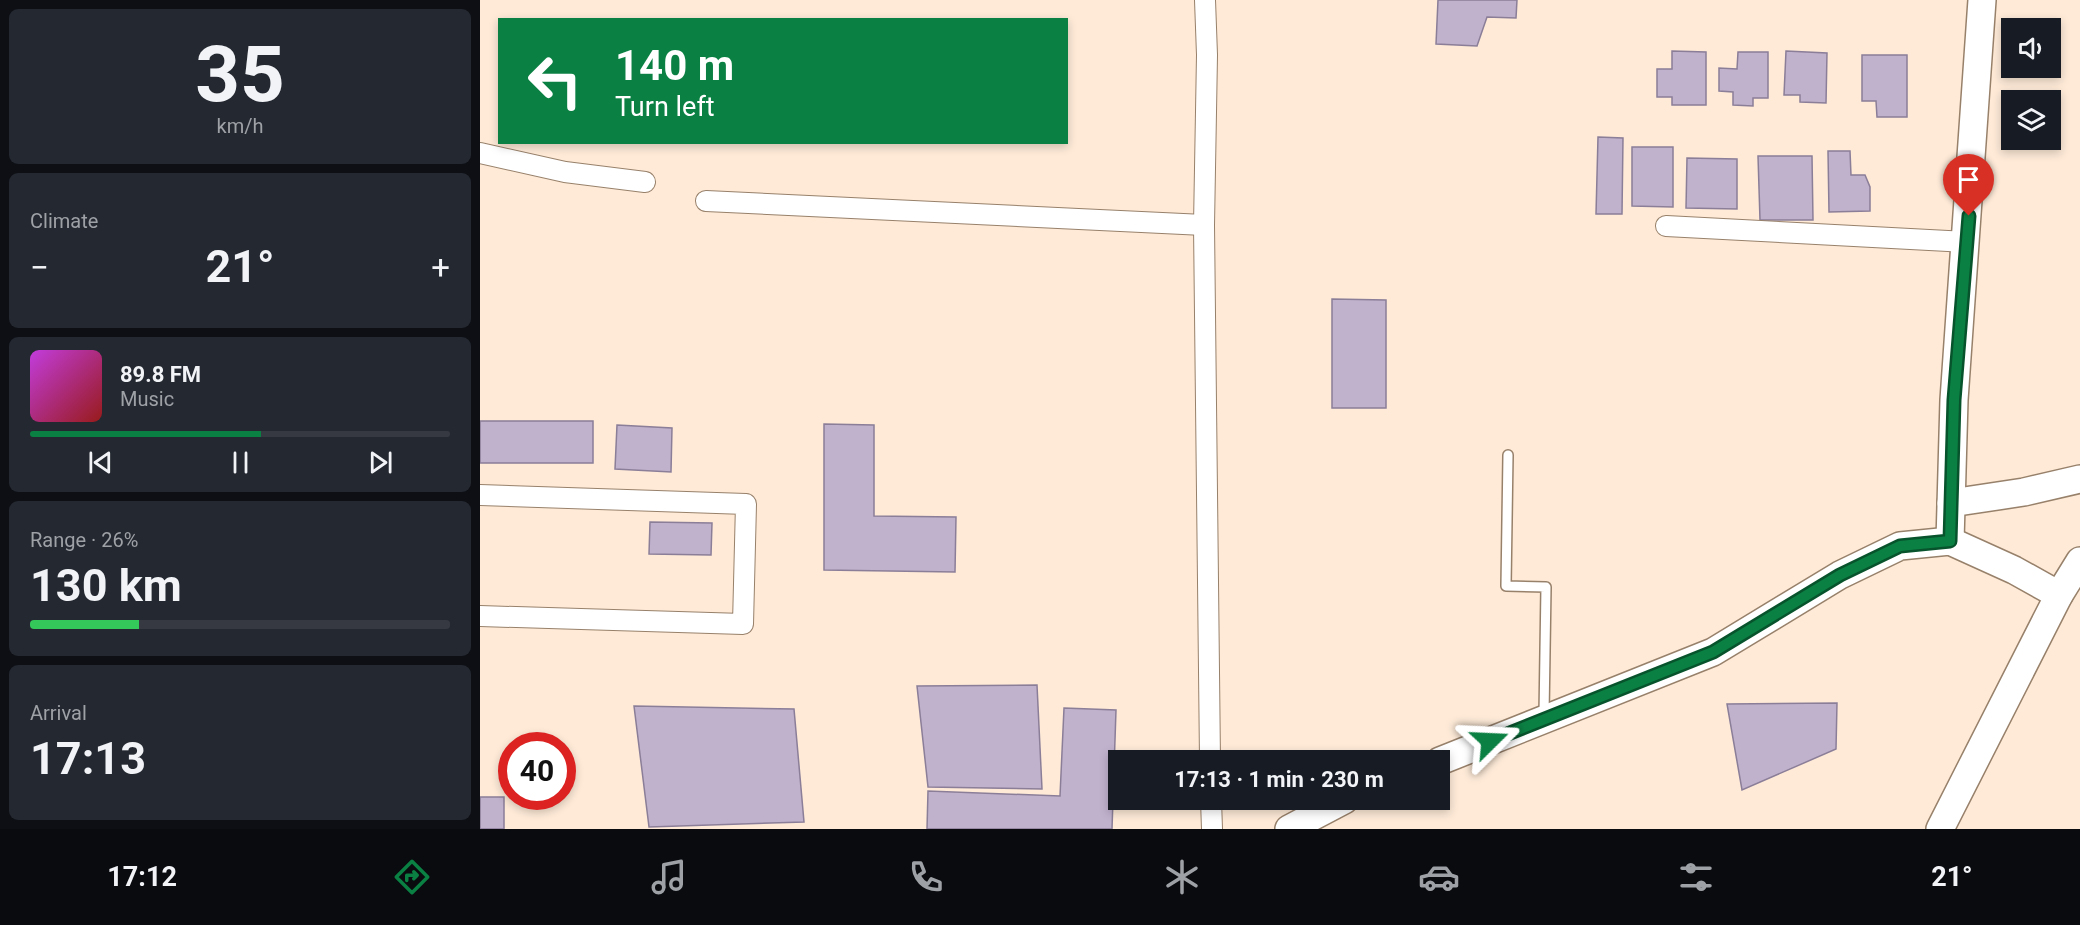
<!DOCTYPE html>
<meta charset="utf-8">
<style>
:root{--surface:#171b24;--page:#242831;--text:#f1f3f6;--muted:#9ea1a6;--line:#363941;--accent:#0b8043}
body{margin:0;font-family:Roboto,sans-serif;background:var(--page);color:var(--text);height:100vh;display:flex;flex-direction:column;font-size:22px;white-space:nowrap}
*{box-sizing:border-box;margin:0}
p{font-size:20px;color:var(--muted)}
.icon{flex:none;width:33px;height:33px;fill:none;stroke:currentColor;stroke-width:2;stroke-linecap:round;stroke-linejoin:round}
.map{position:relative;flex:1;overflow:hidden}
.side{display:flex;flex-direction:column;gap:9px;padding:9px;background:#0d0f14;width:480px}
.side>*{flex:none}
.top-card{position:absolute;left:18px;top:18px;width:570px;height:126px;border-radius:0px;box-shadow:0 3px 9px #0003;background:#0b8043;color:#fff;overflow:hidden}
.controls{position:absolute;left:1521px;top:18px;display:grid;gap:12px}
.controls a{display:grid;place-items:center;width:60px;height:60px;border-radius:0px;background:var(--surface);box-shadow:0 3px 9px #0003;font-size:30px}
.speed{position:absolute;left:18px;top:732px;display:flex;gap:12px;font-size:30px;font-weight:700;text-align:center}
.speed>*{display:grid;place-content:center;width:78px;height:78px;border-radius:50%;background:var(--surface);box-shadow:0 3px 9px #0003;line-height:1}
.speed .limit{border:9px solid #d22;background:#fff;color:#111}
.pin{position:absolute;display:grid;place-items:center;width:51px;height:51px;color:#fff;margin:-62px -26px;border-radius:50% 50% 50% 0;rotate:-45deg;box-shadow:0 0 6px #0007}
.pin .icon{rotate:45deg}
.me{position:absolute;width:66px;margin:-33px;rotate:69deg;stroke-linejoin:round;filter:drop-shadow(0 0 4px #0008)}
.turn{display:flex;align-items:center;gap:21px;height:126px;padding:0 18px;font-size:27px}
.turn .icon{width:78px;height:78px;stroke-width:2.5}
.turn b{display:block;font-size:42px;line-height:51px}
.big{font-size:45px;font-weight:700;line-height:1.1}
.side .widget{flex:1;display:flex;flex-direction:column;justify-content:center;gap:9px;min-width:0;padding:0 21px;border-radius:9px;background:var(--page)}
.side .dial{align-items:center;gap:0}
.dial b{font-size:78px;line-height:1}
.song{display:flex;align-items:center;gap:18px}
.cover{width:72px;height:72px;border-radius:9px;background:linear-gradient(135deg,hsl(290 70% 55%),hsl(0 70% 35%))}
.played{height:6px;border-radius:3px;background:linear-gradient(90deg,var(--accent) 55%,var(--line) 55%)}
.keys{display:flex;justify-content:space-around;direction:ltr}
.heat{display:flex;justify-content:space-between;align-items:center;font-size:33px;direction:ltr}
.charge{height:9px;border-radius:4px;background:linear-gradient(90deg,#34c759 26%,var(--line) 0)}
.trip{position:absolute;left:628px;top:750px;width:342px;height:60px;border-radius:0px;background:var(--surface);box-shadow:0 3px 9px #0003;font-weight:700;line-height:60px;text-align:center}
.tabs{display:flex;height:96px;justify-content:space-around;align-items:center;background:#090b0e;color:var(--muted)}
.tabs .icon{width:42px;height:42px}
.tabs .active{color:var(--accent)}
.tabs b{font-size:27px;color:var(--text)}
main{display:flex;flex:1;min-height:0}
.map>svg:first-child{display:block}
.building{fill:#c0b1cd;stroke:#8b7e98;stroke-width:1.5}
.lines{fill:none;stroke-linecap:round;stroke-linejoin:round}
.lane-casing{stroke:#98816b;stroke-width:12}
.street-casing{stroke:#98816b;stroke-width:22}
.secondary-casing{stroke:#98816b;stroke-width:30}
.lane{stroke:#fff;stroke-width:9}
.street{stroke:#fff;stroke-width:20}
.secondary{stroke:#fff;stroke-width:27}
.route-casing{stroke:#07532c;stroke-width:15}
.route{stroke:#0b8043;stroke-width:10}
</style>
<main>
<section class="side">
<div class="widget dial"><b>35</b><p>km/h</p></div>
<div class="widget"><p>Climate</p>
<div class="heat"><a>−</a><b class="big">21°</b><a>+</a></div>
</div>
<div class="widget">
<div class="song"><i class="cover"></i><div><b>89.8 FM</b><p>Music</p></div></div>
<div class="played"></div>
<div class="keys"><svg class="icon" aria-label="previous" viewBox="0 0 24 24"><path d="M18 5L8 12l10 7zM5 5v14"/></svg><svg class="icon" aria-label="pause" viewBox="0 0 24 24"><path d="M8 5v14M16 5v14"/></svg><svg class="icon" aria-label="next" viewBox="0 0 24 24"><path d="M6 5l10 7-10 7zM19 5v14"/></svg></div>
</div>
<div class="widget"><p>Range · 26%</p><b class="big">130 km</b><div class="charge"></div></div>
<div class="widget"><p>Arrival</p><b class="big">17:13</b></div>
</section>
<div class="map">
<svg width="1600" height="829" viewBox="0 0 1600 829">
<rect width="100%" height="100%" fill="#feead7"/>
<g class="building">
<path d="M958 0H1037L1036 18 1007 17 997 46 956 44Z"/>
<path d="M1192 51 1226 52V105H1192V97H1177V69H1192Z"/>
<path d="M1306 51 1347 53 1346 103 1320 102V95H1304Z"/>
<path d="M1258 52H1288V98H1273V106L1253 105V92L1239 91V68L1257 69Z"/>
<path d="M1382 55H1427V117H1397L1396 101H1382Z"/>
<path d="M1118 137 1143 138 1142 214H1116Z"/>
<path d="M1152 147H1193V207L1152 206Z"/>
<path d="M1348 151H1370L1371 175H1385L1390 187V211L1349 212Z"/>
<path d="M1278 156H1332L1333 220H1280Z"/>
<path d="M1207 158 1257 159V209L1206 208Z"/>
<path d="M852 299 906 300V408H852Z"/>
<rect x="0" y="421" width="113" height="42"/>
<path d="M344 424 394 425V516L476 517 475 572 344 570Z"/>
<path d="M137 425 192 428 191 472 135 469Z"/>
<path d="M170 522 232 523 231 555 169 554Z"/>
<path d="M557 685 562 789 448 787 437 686Z"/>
<path d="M1357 703 1356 749 1262 790 1247 704Z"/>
<path d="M154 706 314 709 324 822 169 827Z"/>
<path d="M584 708 636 710 632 829H447L448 791 580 796Z"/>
<rect x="0" y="797" width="24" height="32"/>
</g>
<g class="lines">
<g class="lane-casing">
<path id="lane" d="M1028 455 1026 586 1066 587 1064 715"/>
</g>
<g class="street-casing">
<g id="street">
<path d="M725 0 727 55 724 225 730 760"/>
<path d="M0 153 85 172 165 182"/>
<path d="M226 201 724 225"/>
<path d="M1186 226 1487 242"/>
<path d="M0 495 266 504 263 624 0 616"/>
<path d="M731 800 732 829"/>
</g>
</g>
<g class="secondary-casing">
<g id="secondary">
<path d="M1471 503 1544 492 1600 479"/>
<path d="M1470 541 1474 400 1502 0"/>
<path d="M960 761 1233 652 1360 575 1420 546 1470 541 1534 570 1579 595"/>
<path d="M809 829 864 800"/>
<path d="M1460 829 1579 595 1600 561"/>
</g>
</g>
<use href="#lane" class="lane"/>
<use href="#street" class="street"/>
<use href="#secondary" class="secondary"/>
</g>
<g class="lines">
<g class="route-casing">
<path id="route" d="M1010 741 1233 652 1360 575 1420 546 1470 541 1474 400 1489 216"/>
</g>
<use href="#route" class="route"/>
</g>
</svg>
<div class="controls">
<a><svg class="icon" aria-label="sound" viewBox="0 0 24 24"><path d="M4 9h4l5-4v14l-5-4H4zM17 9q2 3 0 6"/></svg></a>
<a><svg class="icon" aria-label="layers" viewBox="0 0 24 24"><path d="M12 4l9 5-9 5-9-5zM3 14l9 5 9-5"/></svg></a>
</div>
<div class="speed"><div class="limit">40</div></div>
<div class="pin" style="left:1489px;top:216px;background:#d93025"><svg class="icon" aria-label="arrive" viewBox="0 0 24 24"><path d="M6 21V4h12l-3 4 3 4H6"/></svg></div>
<svg class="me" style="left:1010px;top:741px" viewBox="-20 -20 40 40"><path d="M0-17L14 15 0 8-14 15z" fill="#0b8043" stroke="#fff" stroke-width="4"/></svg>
<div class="trip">17:13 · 1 min · 230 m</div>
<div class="top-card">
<div class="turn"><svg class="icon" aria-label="left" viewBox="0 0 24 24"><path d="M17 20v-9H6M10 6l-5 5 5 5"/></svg><div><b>140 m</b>Turn left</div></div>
</div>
</div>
</main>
<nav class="tabs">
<b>17:12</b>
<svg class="icon active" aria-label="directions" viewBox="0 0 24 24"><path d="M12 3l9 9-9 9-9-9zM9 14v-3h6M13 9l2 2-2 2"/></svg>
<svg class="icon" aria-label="music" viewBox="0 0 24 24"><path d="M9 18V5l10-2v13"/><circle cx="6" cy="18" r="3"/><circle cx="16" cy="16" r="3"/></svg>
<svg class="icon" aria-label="phone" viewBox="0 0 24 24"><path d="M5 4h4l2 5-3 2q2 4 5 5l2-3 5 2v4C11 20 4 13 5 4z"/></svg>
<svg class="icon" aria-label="climate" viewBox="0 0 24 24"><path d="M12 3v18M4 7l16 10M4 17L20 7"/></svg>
<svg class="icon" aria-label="car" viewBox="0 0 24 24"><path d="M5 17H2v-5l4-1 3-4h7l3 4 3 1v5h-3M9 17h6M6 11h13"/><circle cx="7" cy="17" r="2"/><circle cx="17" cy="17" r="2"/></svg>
<svg class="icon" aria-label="filters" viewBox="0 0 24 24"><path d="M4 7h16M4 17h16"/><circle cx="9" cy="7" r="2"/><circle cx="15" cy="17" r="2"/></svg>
<b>21°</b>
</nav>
